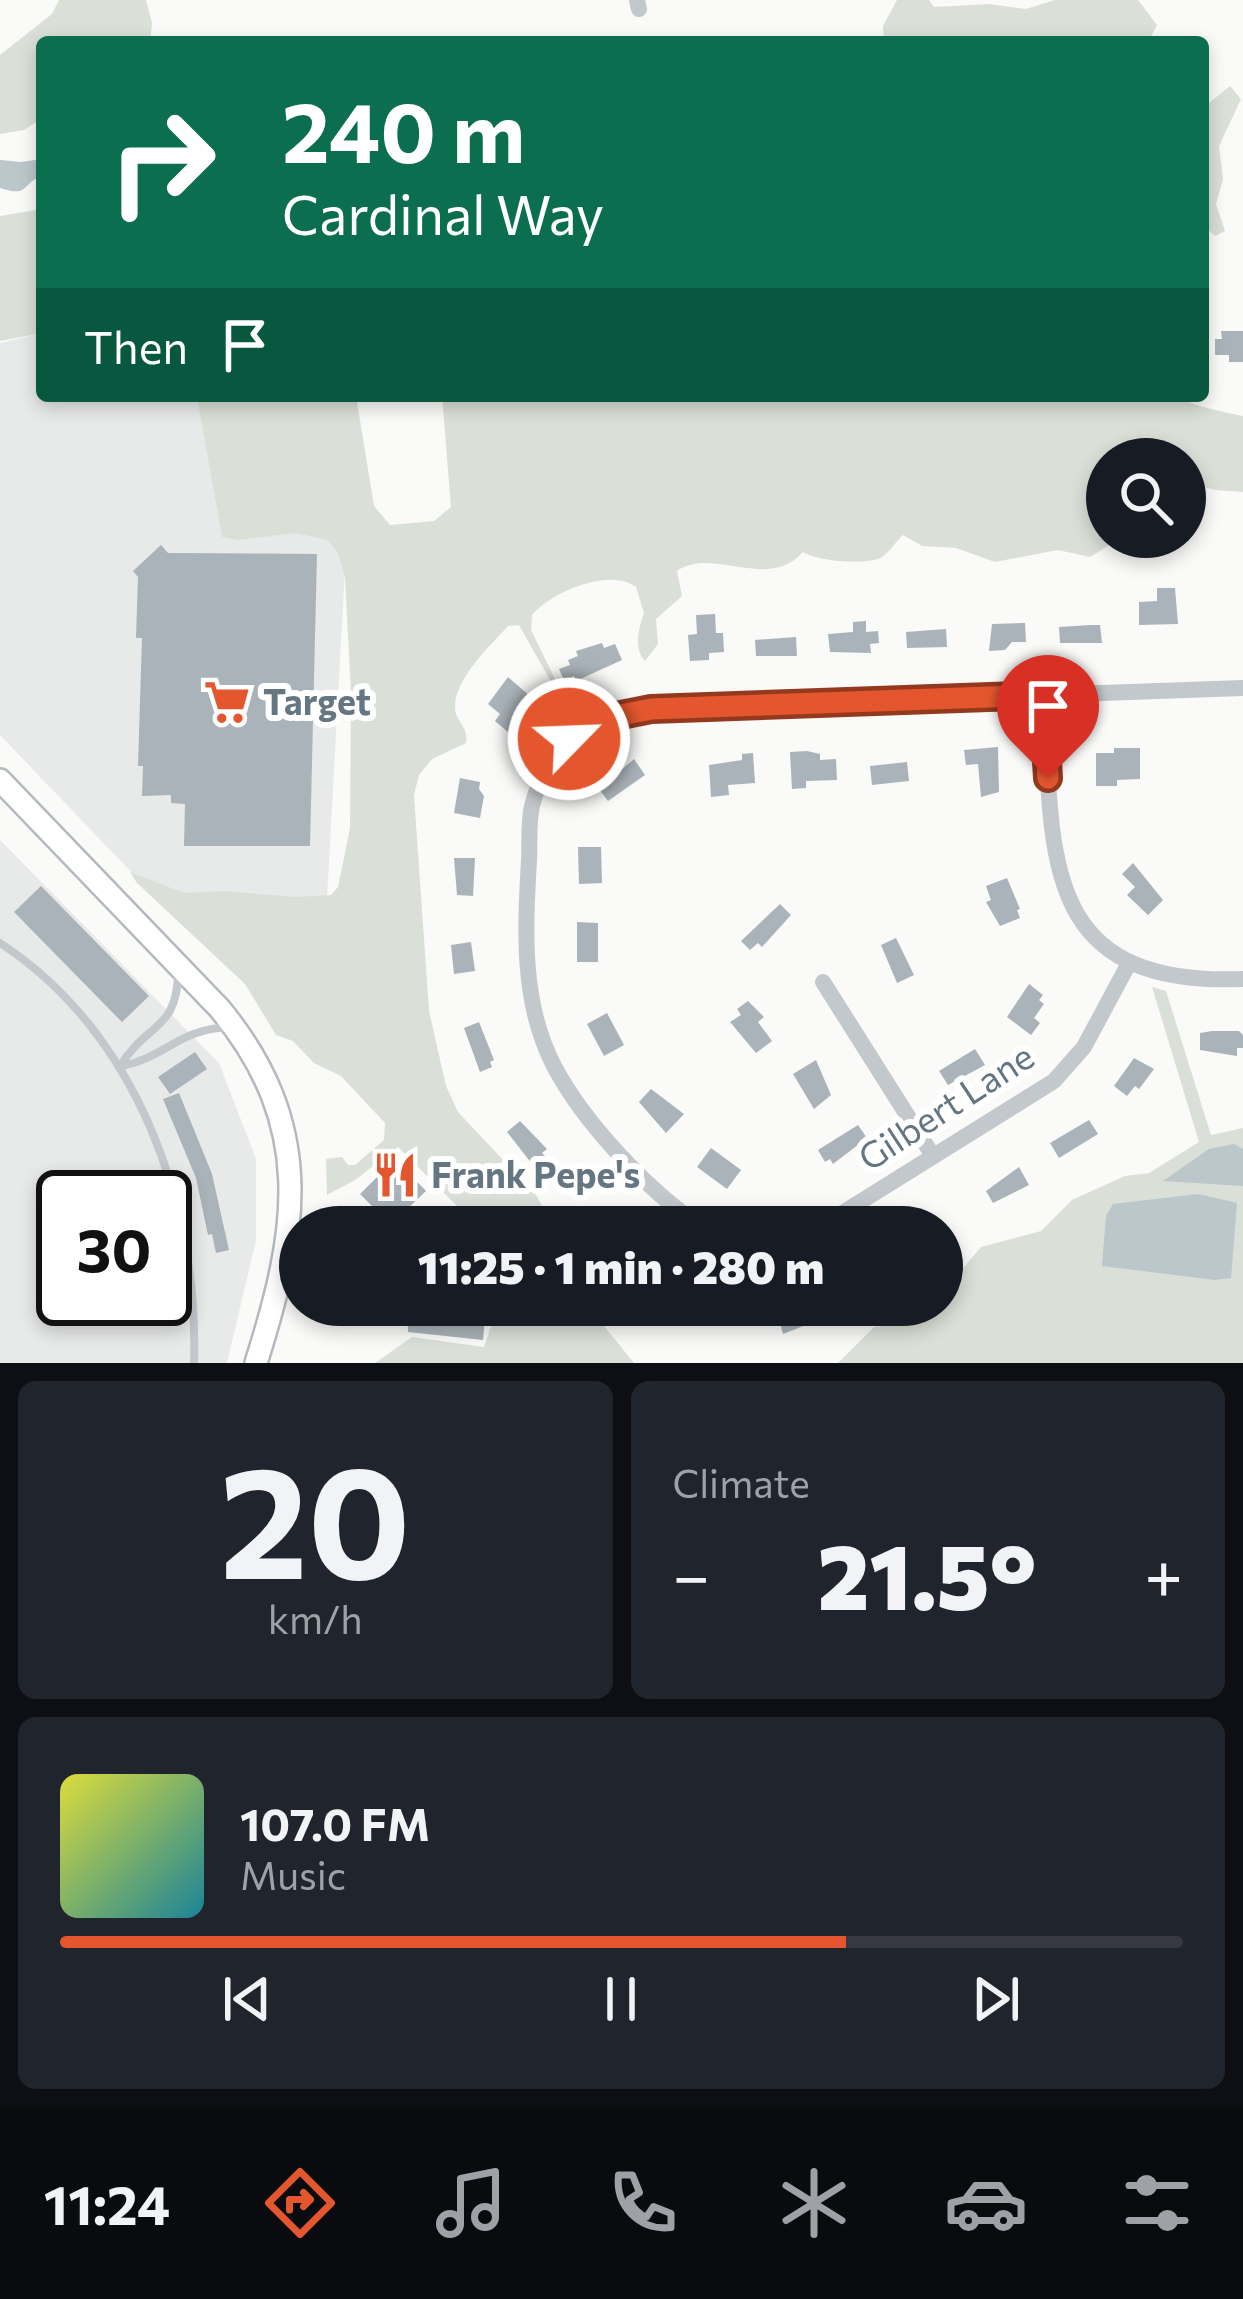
<!DOCTYPE html>
<meta charset="utf-8">
<style>
:root{--surface:#171b24;--page:#20242c;--text:#f1f3f6;--muted:#9ea1a6;--line:#363941;--accent:#e4572e}
body{margin:0;font-family:Commissioner,sans-serif;background:var(--page);color:var(--text);height:100vh;display:flex;flex-direction:column;font-size:45px;white-space:nowrap}
*{box-sizing:border-box;margin:0}
p{font-size:39px;color:var(--muted)}
.icon{flex:none;width:66px;height:66px;fill:none;stroke:currentColor;stroke-width:2;stroke-linecap:round;stroke-linejoin:round}
.map{position:relative;height:1363px;overflow:hidden}
.panel{display:flex;flex-direction:column;gap:18px;padding:18px;background:#0d0f14;flex:1}
.panel>*{flex:none}
.guide{position:absolute;left:36px;top:36px;width:1173px;height:366px;border-radius:12px;box-shadow:0 6px 18px #0003;background:#0b6e4f;color:#fff;overflow:hidden}
.buttons{position:absolute;left:1086px;top:438px;display:grid;gap:24px}
.buttons a{display:grid;place-items:center;width:120px;height:120px;border-radius:50%;background:var(--surface);box-shadow:0 6px 18px #0003;font-size:60px}
.speed{position:absolute;left:36px;top:1170px;display:flex;gap:24px;font-size:60px;font-weight:700;text-align:center}
.speed>*{display:grid;place-content:center;width:156px;height:156px;border-radius:50%;background:var(--surface);box-shadow:0 6px 18px #0003;line-height:1}
.speed .limit{border:6px solid #111;border-radius:18px;background:#fff;color:#111}
.pin{position:absolute;display:grid;place-items:center;width:102px;height:102px;color:#fff;margin:-123px -51px;border-radius:50% 50% 50% 0;rotate:-45deg;box-shadow:0 0 12px #0007}
.pin .icon{rotate:45deg}
.me{position:absolute;width:132px;margin:-66px;rotate:66deg;stroke-linejoin:round;filter:drop-shadow(0 0 9px #0008)}
.turn{display:flex;align-items:center;gap:42px;height:252px;padding:0 48px;font-size:54px}
.turn .icon{width:156px;height:156px;stroke-width:2.5}
.turn b{display:block;font-size:84px;line-height:102px}
.then{display:flex;align-items:center;height:114px;padding:0 48px;background:#0003;gap:24px;font-size:45px}
.big{font-size:90px;font-weight:800;line-height:1.1}
.panel .widget{flex:1;display:flex;flex-direction:column;justify-content:center;gap:18px;min-width:0;padding:0 42px;border-radius:18px;background:var(--page)}
.panel .dial{align-items:center;gap:0}
.dial b{font-size:156px;line-height:1}
.song{display:flex;align-items:center;gap:36px}
.cover{width:144px;height:144px;border-radius:18px;background:linear-gradient(135deg,hsl(60 70% 55%),hsl(190 70% 35%))}
.played{height:12px;border-radius:6px;background:linear-gradient(90deg,var(--accent) 70%,var(--line) 70%)}
.keys{display:flex;justify-content:space-around;direction:ltr}
.heat{display:flex;justify-content:space-between;align-items:center;font-size:66px;direction:ltr}
.panel .tiles{flex:1;display:grid;gap:18px;grid-template-columns:1fr 1fr}
.widget:last-child{grid-column:span 2}
.trip{position:absolute;left:279px;top:1206px;width:684px;height:120px;border-radius:60px;background:var(--surface);box-shadow:0 6px 18px #0003;font-weight:800;line-height:120px;text-align:center}
.tab-bar{display:flex;height:192px;justify-content:space-around;align-items:center;background:#090b0e;color:var(--muted)}
.tab-bar .icon{width:84px;height:84px}
.tab-bar .active{color:var(--accent)}
.tab-bar b{font-size:54px;color:var(--text)}
.map>svg:first-child{display:block}
.built{fill:#e8e9e9;fill-rule:evenodd}
.green{fill:#dadfd7}
.water{fill:#bbc7cb}
.building{fill:#aab3b9}
.lines{fill:none;stroke-linecap:round;stroke-linejoin:round}
.secondary-casing{stroke:#b3babf;stroke-width:26}
.lane{stroke:#c3c8cc;stroke-width:8}
.street{stroke:#c3c8cc;stroke-width:16}
.secondary{stroke:#fff;stroke-width:21}
.route-casing{stroke:#94391e;stroke-width:30}
.route{stroke:#e4572e;stroke-width:21}
.labels{text-anchor:middle;stroke-width:12;stroke-linejoin:round;paint-order:stroke}
.poi-label{font-size:36px;font-weight:bold;fill:#657683;stroke:#fff;text-anchor:start}
.street-label{font-size:36px;fill:#657683;stroke:#fff}
</style>
<div class="map">
<svg width="1243" height="1363" viewBox="0 0 1243 1363">
<rect width="100%" height="100%" fill="#fafaf8"/>
<g class="built">
<path d="M42 333V396H202L347 532 327 899 180 923 0 735V343Z"/>
<path d="M0 840 219 1063 256 1159V1240L227 1363H0ZM63 1197H165V1299H63Z"/>
</g>
<g class="green">
<path d="M59 0H146L152 23 150 42H42V118L24 130 0 134V55L52 14Z"/>
<path d="M897 0H929L934 7 989 4 1026 9 1055 0H1138L1157 25 1148 42H884L883 26Z"/>
<path d="M1230 86 1241 99 1219 146 1223 179 1216 204 1225 231 1215 236 1203 225V108Z"/>
<path d="M42 209V333L0 341V216Z"/>
<path d="M197 396H356L374 506 390 525 434 521 451 507 442 396H1175C1185 404 1228 413 1243 416V492L1215 490 1185 482V459H1107L1103 518 1111 544 1090 557 1058 550 995 562 956 548 922 546 903 535C896 541 890 552 882 557 867 566 817 561 803 552 768 592 712 546 677 571L682 596 656 619 658 644 645 661C633 649 639 627 644 613L636 587C610 567 551 592 532 615L531 630 556 681 554 687 519 625 508 626C490 646 455 678 455 707 455 722 469 726 466 743L432 759 419 775 414 795 429 1011 446 1086 458 1112 536 1195 554 1227C525 1227 497 1226 472 1221L398 1147 355 1180 327 1195 326 1159 342 1157 348 1165H355L384 1140 385 1123 341 1076 314 1063 293 1041 276 1035 245 984 137 883 130 872 184 893 224 891 296 897 331 895 338 887 350 828 351 694 345 577 338 553 328 540 296 533 238 540 222 537Z"/>
<path d="M1152 987 1166 991 1211 1135 1243 1128V1363H838L874 1327 912 1323 955 1296 959 1273 981 1247 1041 1231 1072 1200 1125 1176 1149 1173 1199 1142Z"/>
<path d="M498 1305H587L634 1363H375L412 1337 484 1347Z"/>
</g>
<g class="water">
<path d="M42 159V176C21 183 30 198 0 188V160L21 162Z"/>
<path d="M1234 1144 1243 1149V1186L1163 1181 1209 1149Z"/>
<path d="M1198 1194 1237 1203 1231 1278 1215 1280 1102 1266 1106 1216 1113 1204Z"/>
</g>
<g class="building">
<path d="M1221 331H1243V362H1229V355H1215V339H1222Z"/>
<path d="M161 545 168 553 317 554 310 846H184L185 804 171 803V795L142 796 143 766H138L142 638H136L138 577 133 571Z"/>
<path d="M1157 588H1175L1178 624 1139 625V602L1157 601Z"/>
<path d="M715 614 716 633H723L724 652 709 653V660L690 661 688 635 697 634 696 615Z"/>
<path d="M866 621V632L878 631 879 643 870 644 871 653 830 652 828 634 853 632V622Z"/>
<path d="M1025 623 1026 642H1012L1005 650 989 651 992 624Z"/>
<path d="M1091 625H1100L1102 643H1060L1059 627Z"/>
<path d="M946 629 947 647 907 648 906 632Z"/>
<path d="M796 637 797 656H756L755 640Z"/>
<path d="M602 643 604 648 615 644 622 660 576 681 574 676 564 680 559 669 570 665 568 660 578 656 576 651Z"/>
<path d="M508 677 531 697 526 703 531 707 509 733 495 721 500 714 488 704Z"/>
<path d="M998 747 999 792 981 797 978 764 966 765 964 750Z"/>
<path d="M1114 748H1140V779L1117 780V786H1096V753H1114Z"/>
<path d="M807 751 820 754V760L836 759 837 780 806 781V788L792 789 790 752Z"/>
<path d="M753 753 755 783 728 785 729 795 711 797 709 765 742 760V754Z"/>
<path d="M634 759 645 775 608 801 599 789Z"/>
<path d="M907 762 909 781 872 785 870 766Z"/>
<path d="M460 778 480 782 479 789 484 796 480 818 454 813Z"/>
<path d="M578 847H601L602 883 579 884Z"/>
<path d="M454 858H475L473 896 457 895Z"/>
<path d="M1133 863 1163 900 1148 915 1127 895 1135 887 1122 874Z"/>
<path d="M1007 878 1020 909 1017 910 1020 918 1000 926 986 902 991 900 986 886Z"/>
<path d="M41 886 149 996 122 1022 14 912Z"/>
<path d="M780 904 791 915 762 947 758 943 750 950 741 941Z"/>
<path d="M577 922 598 923V962H577Z"/>
<path d="M896 938 914 975 897 983 881 945Z"/>
<path d="M471 942 475 971 454 974 451 945Z"/>
<path d="M1029 984 1043 995 1039 1000 1044 1004 1034 1018 1040 1023 1031 1035 1007 1017Z"/>
<path d="M748 1001 764 1017 758 1022 772 1041 756 1053 730 1022 741 1015 737 1009Z"/>
<path d="M607 1013 624 1045 604 1056 587 1024Z"/>
<path d="M479 1022 494 1060 490 1062 492 1067 480 1072 464 1028Z"/>
<path d="M1212 1031H1239L1243 1035V1048H1237V1056L1200 1050V1033Z"/>
<path d="M975 1049 985 1065 948 1085 939 1071Z"/>
<path d="M195 1052 207 1069 170 1094 158 1077Z"/>
<path d="M1134 1058 1154 1069 1139 1089 1135 1086 1127 1096 1114 1086Z"/>
<path d="M816 1060 831 1095 814 1109 793 1074Z"/>
<path d="M651 1089 684 1114 666 1133 639 1102Z"/>
<path d="M179 1093 212 1174 229 1250 216 1253 212 1234 208 1235 196 1178 163 1099Z"/>
<path d="M1089 1120 1098 1134 1059 1158 1050 1143Z"/>
<path d="M520 1121 547 1149 542 1153 548 1159 536 1169 507 1132Z"/>
<path d="M858 1125 867 1138 833 1164 830 1159 825 1162 818 1150Z"/>
<path d="M711 1148 741 1170 727 1189 697 1167Z"/>
<path d="M395 1159 426 1191 405 1211 375 1209 360 1194Z"/>
<path d="M1019 1167 1029 1185 993 1203 986 1191Z"/>
<path d="M407 1305H498L497 1318 485 1317 483 1340 408 1332Z"/>
<path d="M775 1305H812L816 1321 783 1334Z"/>
</g>
<g class="lines">
<g class="secondary-casing">
<path id="secondary" d="M0 780 220 1009C316 1126 298 1230 256 1363"/>
</g>
<g class="lane">
<path d="M0 943C137 1032 199 1206 194 1363"/>
<path d="M120 1066C147 1022 178 1031 178 971"/>
<path d="M122 1066C166 1057 179 1029 229 1027"/>
</g>
<g class="street">
<path d="M637 0 639 9"/>
<path d="M1043 695C1054 852 1036 987 1243 979"/>
<path d="M823 982 933 1156"/>
<path d="M702 1227C649 1192 584 1123 554 1066 521 1003 525 930 529 860 530 843 528 823 532 806 538 782 551 759 567 742 588 720 622 715 651 709L1243 688"/>
<path d="M820 1227 1054 1081 1084 1047 1128 965"/>
</g>
<use href="#secondary" class="secondary"/>
</g>
<g class="lines">
<g class="route-casing">
<path id="route" d="M569 739 606 718 651 709 1043 695 1048 778"/>
</g>
<use href="#route" class="route"/>
</g>
<defs>
<g id="supermarket-bare" transform="scale(3.6)"><path d="M-6-5.5h2.5l.6 2H6L4.5 2H-2.5L-4.4-4H-6ZM-1.5 3.2a1.3 1.3 0 1 0 .1 0ZM3 3.2a1.3 1.3 0 1 0 .1 0Z" fill="#e4572e" stroke="#fff" stroke-width="2.5" paint-order="stroke"/></g>
<g id="restaurant-bare" transform="scale(3.6)"><path d="M-5-6h1v4h1v-4h1v4h1v-4h1v5L-1.5 .5V6h-2V.5L-5-1ZM5-6V6H3V1.5H1.5Q1.5-4 5-6Z" fill="#e4572e" stroke="#fff" stroke-width="2.5" paint-order="stroke"/></g>
</defs>
<g fill-rule="evenodd">
<use href="#supermarket-bare" x="227" y="702"/>
<use href="#restaurant-bare" x="395" y="1175"/>
</g>
<g class="labels">
<g class="poi-label">
<text x="263" y="715">Target</text>
<text x="431" y="1188">Frank Pepe's</text>
</g>
<g class="street-label">
<text transform="translate(946 1107) rotate(-33)" y="13">Gilbert Lane</text>
</g>
</g>
</svg>
<div class="buttons">
<a><svg class="icon" aria-label="search" viewBox="0 0 24 24"><circle cx="10" cy="10" r="6"/><path d="M15 15l6 6"/></svg></a>
</div>
<div class="speed"><div class="limit">30</div></div>
<div class="pin" style="left:1048px;top:778px;background:#d93025"><svg class="icon" aria-label="arrive" viewBox="0 0 24 24"><path d="M6 21V4h12l-3 4 3 4H6"/></svg></div>
<svg class="me" style="left:569px;top:739px" viewBox="-20 -20 40 40"><circle r="17" fill="#e4572e" stroke="#fff" stroke-width="3"/><path d="M0-11L8 9 0 5-8 9z" fill="#fff"/></svg>
<div class="trip">11:25 · 1 min · 280 m</div>
<div class="guide">
<div class="turn"><svg class="icon" aria-label="right" viewBox="0 0 24 24"><path d="M7 20v-9h11M14 6l5 5-5 5"/></svg><div><b>240 m</b>Cardinal Way</div></div>
<div class="then">Then<svg class="icon" aria-label="arrive" viewBox="0 0 24 24"><path d="M6 21V4h12l-3 4 3 4H6"/></svg></div>
</div>
</div>
<section class="panel">
<div class="tiles">
<div class="widget dial"><b>20</b><p>km/h</p></div>
<div class="widget"><p>Climate</p>
<div class="heat"><a>−</a><b class="big">21.5°</b><a>+</a></div>
</div>
<div class="widget">
<div class="song"><i class="cover"></i><div><b>107.0 FM</b><p>Music</p></div></div>
<div class="played"></div>
<div class="keys"><svg class="icon" aria-label="previous" viewBox="0 0 24 24"><path d="M18 5L8 12l10 7zM5 5v14"/></svg><svg class="icon" aria-label="pause" viewBox="0 0 24 24"><path d="M8 5v14M16 5v14"/></svg><svg class="icon" aria-label="next" viewBox="0 0 24 24"><path d="M6 5l10 7-10 7zM19 5v14"/></svg></div>
</div>
</div>
</section>
<nav class="tab-bar">
<b>11:24</b>
<svg class="icon active" aria-label="directions" viewBox="0 0 24 24"><path d="M12 3l9 9-9 9-9-9zM9 14v-3h6M13 9l2 2-2 2"/></svg>
<svg class="icon" aria-label="music" viewBox="0 0 24 24"><path d="M9 18V5l10-2v13"/><circle cx="6" cy="18" r="3"/><circle cx="16" cy="16" r="3"/></svg>
<svg class="icon" aria-label="phone" viewBox="0 0 24 24"><path d="M5 4h4l2 5-3 2q2 4 5 5l2-3 5 2v4C11 20 4 13 5 4z"/></svg>
<svg class="icon" aria-label="climate" viewBox="0 0 24 24"><path d="M12 3v18M4 7l16 10M4 17L20 7"/></svg>
<svg class="icon" aria-label="car" viewBox="0 0 24 24"><path d="M5 17H2v-5l4-1 3-4h7l3 4 3 1v5h-3M9 17h6M6 11h13"/><circle cx="7" cy="17" r="2"/><circle cx="17" cy="17" r="2"/></svg>
<svg class="icon" aria-label="filters" viewBox="0 0 24 24"><path d="M4 7h16M4 17h16"/><circle cx="9" cy="7" r="2"/><circle cx="15" cy="17" r="2"/></svg>
</nav>
